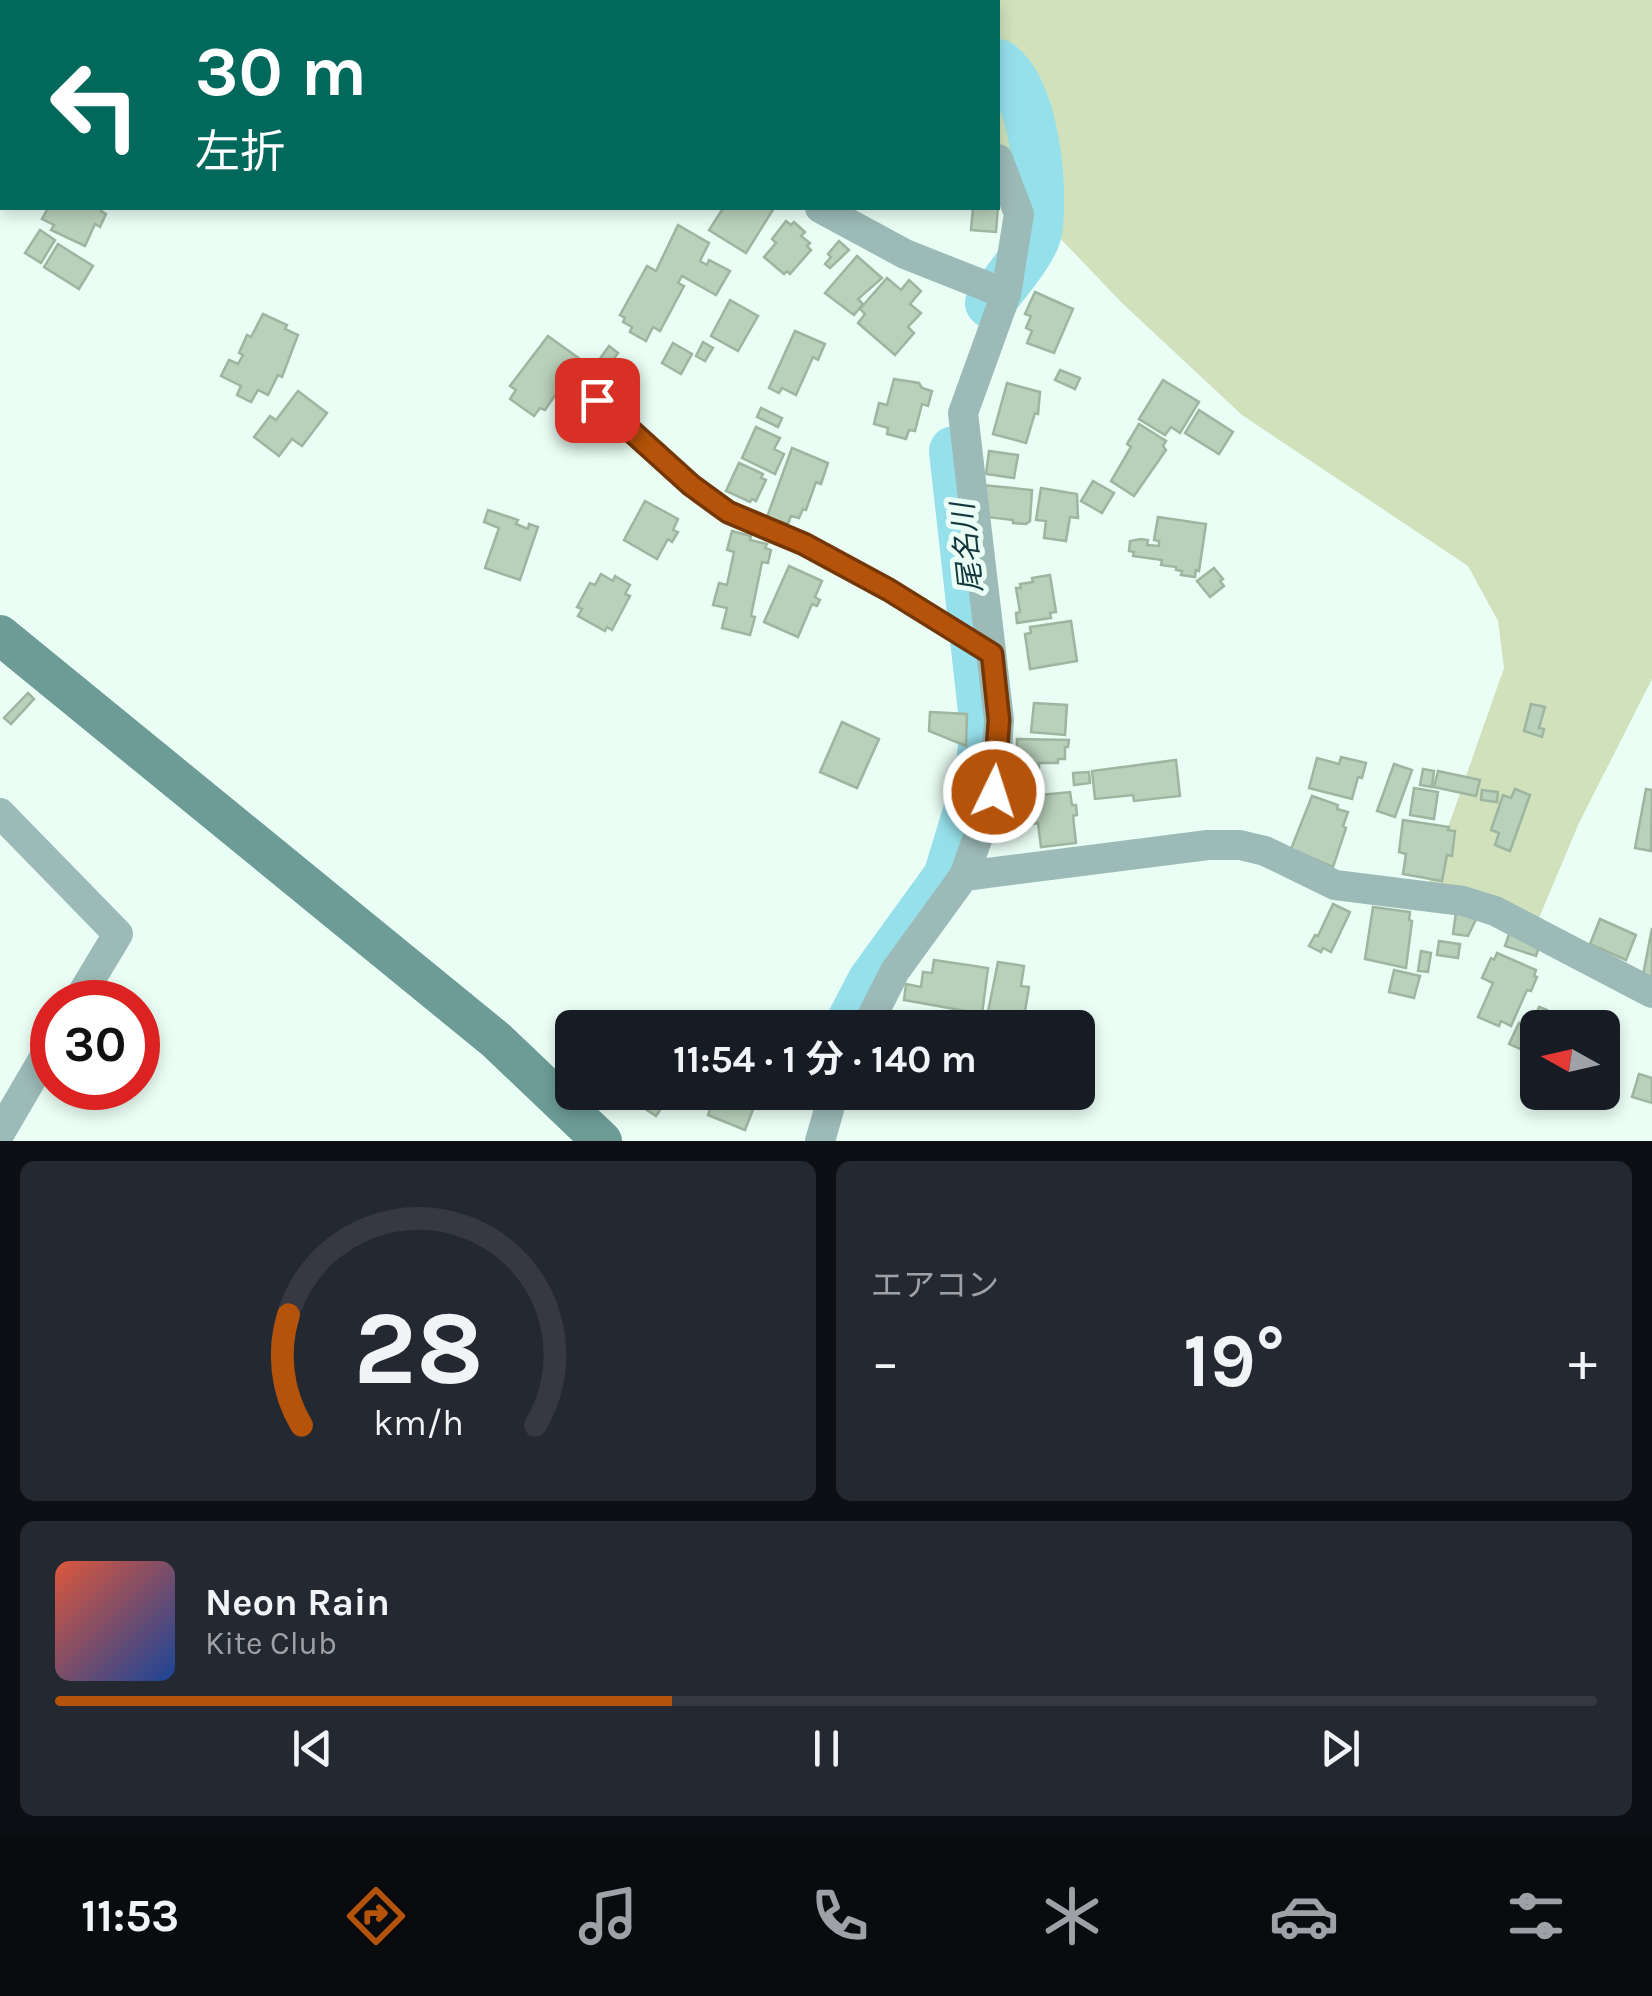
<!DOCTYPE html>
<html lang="ja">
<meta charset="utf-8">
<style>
:root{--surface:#171b24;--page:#242831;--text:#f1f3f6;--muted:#9ea1a6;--line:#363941;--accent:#b45309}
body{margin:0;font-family:Karla,"Noto Sans JP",sans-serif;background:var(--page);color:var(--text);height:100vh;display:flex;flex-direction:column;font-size:38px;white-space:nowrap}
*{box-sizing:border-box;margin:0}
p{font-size:32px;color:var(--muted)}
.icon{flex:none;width:55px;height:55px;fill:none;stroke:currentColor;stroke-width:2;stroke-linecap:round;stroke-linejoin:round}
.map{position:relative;height:1141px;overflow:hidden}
.panel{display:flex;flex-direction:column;gap:20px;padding:20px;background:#0d0f14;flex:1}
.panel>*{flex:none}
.guide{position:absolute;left:0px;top:0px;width:1000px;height:210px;box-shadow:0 5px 15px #0003;background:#00695c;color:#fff;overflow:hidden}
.needle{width:65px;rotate:278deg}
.tools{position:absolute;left:1520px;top:1010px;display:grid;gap:20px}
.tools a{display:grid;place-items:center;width:100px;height:100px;border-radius:15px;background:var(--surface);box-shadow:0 5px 15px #0003;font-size:50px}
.speed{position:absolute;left:30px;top:980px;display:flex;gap:20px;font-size:50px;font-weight:700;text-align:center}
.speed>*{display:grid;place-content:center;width:130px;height:130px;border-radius:50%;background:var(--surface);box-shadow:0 5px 15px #0003;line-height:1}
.speed .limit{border:15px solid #d22;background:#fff;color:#111}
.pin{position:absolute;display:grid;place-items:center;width:85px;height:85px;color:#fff;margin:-42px;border-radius:20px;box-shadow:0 5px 15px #0006}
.me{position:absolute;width:110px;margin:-55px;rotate:4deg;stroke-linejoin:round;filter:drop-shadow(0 0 8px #0008)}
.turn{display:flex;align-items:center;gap:35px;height:210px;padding:0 30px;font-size:45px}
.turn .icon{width:130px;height:130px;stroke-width:2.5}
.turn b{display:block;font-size:70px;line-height:85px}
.big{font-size:75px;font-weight:700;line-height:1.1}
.panel .widget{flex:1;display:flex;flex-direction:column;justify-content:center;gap:15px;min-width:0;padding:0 35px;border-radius:15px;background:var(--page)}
.panel .dial{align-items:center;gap:0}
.dial svg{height:260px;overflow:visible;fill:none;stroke:var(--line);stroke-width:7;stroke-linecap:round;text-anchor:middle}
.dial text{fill:var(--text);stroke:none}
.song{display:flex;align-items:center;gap:30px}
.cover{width:120px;height:120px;border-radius:15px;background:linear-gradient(135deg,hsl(10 70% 55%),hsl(220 70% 35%))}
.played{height:10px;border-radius:5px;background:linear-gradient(90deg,var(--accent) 40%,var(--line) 40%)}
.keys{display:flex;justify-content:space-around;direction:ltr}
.heat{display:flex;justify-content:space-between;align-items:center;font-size:55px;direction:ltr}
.panel .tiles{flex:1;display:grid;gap:20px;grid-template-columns:1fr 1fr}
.widget:last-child{grid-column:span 2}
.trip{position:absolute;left:555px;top:1010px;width:540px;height:100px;border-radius:15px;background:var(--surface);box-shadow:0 5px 15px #0003;font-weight:700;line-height:100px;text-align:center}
.dock{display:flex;height:160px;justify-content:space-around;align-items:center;background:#090b0e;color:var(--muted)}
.dock .icon{width:70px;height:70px}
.dock .current{color:var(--accent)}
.dock b{font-size:45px;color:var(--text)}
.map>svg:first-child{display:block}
.green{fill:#d0e1bc}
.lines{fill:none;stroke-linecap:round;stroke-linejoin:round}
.river{stroke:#96e0eb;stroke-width:50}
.building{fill:#b9d1bb;stroke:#9eb5a0;stroke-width:2.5}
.lane{stroke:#9cbab7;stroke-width:15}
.street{stroke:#9cbab7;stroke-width:30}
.secondary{stroke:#6d9c97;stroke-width:40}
.route-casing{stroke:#753606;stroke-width:25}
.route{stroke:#b45309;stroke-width:18}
.labels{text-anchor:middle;stroke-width:10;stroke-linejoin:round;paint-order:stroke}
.water-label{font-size:30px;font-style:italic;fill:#13373c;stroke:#eafef5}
</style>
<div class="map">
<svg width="1652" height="1141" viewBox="0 0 1652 1141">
<rect width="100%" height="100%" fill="#eafef5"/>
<path class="green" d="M908 0H1652V679L1579 823 1533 932 1426 890 1504 668 1498 621 1468 566 1242 415 1122 303 1036 213 998 147V2Z"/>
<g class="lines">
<g class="river">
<path d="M896 0 897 2"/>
<path d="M990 303C1002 286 1034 250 1037 232 1044 189 1035 90 998 64"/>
<path d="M848 1028 872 982 948 877 980 772 985 729 954 451"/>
</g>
</g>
<g class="building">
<path d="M998 207 996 232 971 230 973 208Z"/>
<path d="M48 208H103L101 211 106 214 100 227 95 224 85 246 51 230 54 225 42 219Z"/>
<path d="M719 208H774L746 253 709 230 722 210Z"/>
<path d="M786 221 791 225 794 222 805 232 801 236 810 243 807 246 811 250 790 274 787 271 784 274 764 257 776 243 772 239Z"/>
<path d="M678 225 709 243 700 261 707 265 709 260 730 271 716 295 682 276 678 283 684 286 660 331 653 327 646 341 630 332 632 327 623 322 625 318 620 315 647 266 656 271Z"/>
<path d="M40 230 55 240 41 263 25 253Z"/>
<path d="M839 241 849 250 830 268 825 264 831 257 828 254Z"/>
<path d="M58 244 93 266 79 289 44 267Z"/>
<path d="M857 256 882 278 858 299 863 304 854 315 825 293Z"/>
<path d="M887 278 901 290 909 280 921 291 910 304 921 313 908 327 914 333 895 355 858 323 865 314 860 309Z"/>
<path d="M1035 292 1073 309 1054 353 1027 343 1032 331 1026 328 1031 316 1025 314Z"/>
<path d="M730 300 758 316 738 351 711 336Z"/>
<path d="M263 314 287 325 285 329 298 335 282 377 278 375 268 395 258 390 251 402 237 395 241 386 221 376 229 360 238 364 243 355 239 353 247 335 251 337Z"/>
<path d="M795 331 825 344 818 360 813 357 796 395 782 388 779 393 769 388Z"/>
<path d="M548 336 580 359 545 410 540 408 534 416 510 399 516 390 510 386Z"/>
<path d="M703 342 713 348 705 361 696 356Z"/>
<path d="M673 343 692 354 681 374 662 363Z"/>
<path d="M609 346 618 353 608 367 599 360Z"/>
<path d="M1060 370 1080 378 1075 389 1055 380Z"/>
<path d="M894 379 919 383 922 388 932 391 928 406 922 404 915 431 909 430 906 439 887 434 888 428 874 424 879 403 887 405Z"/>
<path d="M1163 380 1199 402 1180 433 1171 427 1165 435 1139 419Z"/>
<path d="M1007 383 1040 392 1038 414 1035 413 1026 443 993 434Z"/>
<path d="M298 391 327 413 302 446 292 439 279 456 254 437 270 416 276 420Z"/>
<path d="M761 408 782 418 778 427 757 417Z"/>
<path d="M1199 410 1233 432 1219 454 1185 433Z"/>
<path d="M1139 424 1166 441 1163 446 1166 450 1134 496 1111 481 1131 447 1127 444Z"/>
<path d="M756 427 780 438 774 449 784 454 775 474 742 458Z"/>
<path d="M792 448 828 463 821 484 816 482 806 510 803 509 799 518 791 516 788 524 767 517Z"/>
<path d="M989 451 1018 455 1014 478 986 474Z"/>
<path d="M739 463 763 474 761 478 766 480 756 501 752 499 750 502 726 491Z"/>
<path d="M1093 481 1114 493 1102 513 1081 501Z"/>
<path d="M982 485 1032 490 1030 521 1026 524 1013 523V520L979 516Z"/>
<path d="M1041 488 1077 494 1078 518 1070 517 1066 541 1044 538 1046 521 1036 520Z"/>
<path d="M645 501 678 519 673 530 678 532 672 542 668 539 657 559 624 540Z"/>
<path d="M488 510 518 520 516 524 528 529 529 524 538 527 520 580 485 568 499 528 484 522Z"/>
<path d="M1158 517 1206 524 1199 571 1196 570 1195 577 1181 575 1182 571 1176 570V567L1161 565 1162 560 1133 556 1134 552 1129 551 1130 541 1141 539 1148 540 1147 545 1159 546V541L1154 540Z"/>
<path d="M732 531 751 536 750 540 767 544 765 548 771 550 768 563 762 562 751 616 755 617 750 635 722 628 727 608 713 605 719 583 727 585 734 552 727 550Z"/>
<path d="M789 566 822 581 815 597 820 600 817 606 812 604 798 637 764 622Z"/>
<path d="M1214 568 1223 579 1220 581 1224 586 1210 597 1197 581Z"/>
<path d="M601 574 613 581 615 576 630 585 625 594 630 596 612 630 607 627 605 631 578 616 582 609 577 607 590 583 595 585Z"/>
<path d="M1050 575 1056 612 1050 613 1051 618 1017 623 1016 613 1020 612 1016 588H1021L1020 584 1033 582 1032 578Z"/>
<path d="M1071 621 1077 661 1030 669 1025 634 1031 633 1030 627Z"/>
<path d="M28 693 34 699 11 724 4 718Z"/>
<path d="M1034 703 1067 705 1065 735 1031 732Z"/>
<path d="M1531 704 1545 707 1539 728 1544 729 1542 737 1524 731Z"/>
<path d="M930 712 967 714 966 746 929 731Z"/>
<path d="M842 722 879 739 857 788 820 772Z"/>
<path d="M1017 739 1069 740 1068 747H1065V759H1058V763H1039V768H1017Z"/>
<path d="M1341 757 1366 763 1362 778 1358 777 1352 799 1309 788 1317 758 1339 764Z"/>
<path d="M1176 760 1180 796 1134 801 1133 795 1095 799 1092 771Z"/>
<path d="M1394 764 1412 770 1395 817 1377 811Z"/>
<path d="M1423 769 1434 771 1432 787 1420 785Z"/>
<path d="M1438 771 1480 780 1476 796 1434 787Z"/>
<path d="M1089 772 1090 783 1074 785 1073 773Z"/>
<path d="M1414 788 1438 792 1434 819 1410 815Z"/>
<path d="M1515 789 1530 795 1510 851 1495 845 1499 833 1491 830 1503 795 1511 798Z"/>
<path d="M1646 789 1652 790 1651 851 1635 848Z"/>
<path d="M1482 790 1498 792 1497 802 1481 800Z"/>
<path d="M1070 792 1072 805H1076L1077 815 1073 816 1076 843 1041 847 1038 823 1032 824 1029 796Z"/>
<path d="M1312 796 1338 805 1337 809 1348 812 1343 826 1346 828 1333 867 1291 849Z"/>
<path d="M1403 820 1449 827 1448 830 1455 831 1452 856 1447 855 1442 881 1403 874 1406 854 1399 852Z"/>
<path d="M1333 904 1350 912 1331 952 1323 948 1321 952 1309 946 1315 935 1318 936Z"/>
<path d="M1373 907 1410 912 1409 920 1412 921 1406 968 1365 959Z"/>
<path d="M1456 912 1478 915 1468 936 1453 934Z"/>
<path d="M1600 919 1636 935 1626 960 1590 944Z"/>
<path d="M1652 928V977L1643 975Z"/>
<path d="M1509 934 1540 944 1536 956 1505 946Z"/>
<path d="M1439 941 1460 944 1458 958 1437 955Z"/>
<path d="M1421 951 1431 953 1428 972 1418 971Z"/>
<path d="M1497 953 1536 970 1534 976 1537 977 1531 991 1527 990 1511 1026 1501 1021 1499 1026 1478 1017 1493 983 1482 978 1491 958 1494 960Z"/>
<path d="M934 960 988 968 982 1014 904 1000 906 984 921 987 923 972 932 973Z"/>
<path d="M998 962 1024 966 1021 986 1029 987 1025 1011H1020L1019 1016 988 1012Z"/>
<path d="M1394 970 1420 976 1414 998 1389 992Z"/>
<path d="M1539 1007 1547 1010 1538 1028 1531 1025Z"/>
<path d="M1519 1023 1538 1031 1531 1054 1509 1044Z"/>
<path d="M1639 1074 1652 1078V1103L1632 1097Z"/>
<path d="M641 1092H682L673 1106 666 1101 656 1116 635 1102Z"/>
<path d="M716 1092H761L765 1094 759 1109 754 1107 745 1130 708 1115Z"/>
</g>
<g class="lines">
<path class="lane" d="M597 400 691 485 728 511 804 544 889 589 991 654"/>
<g class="street">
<path d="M472 0 477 2"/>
<path d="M877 0 878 2"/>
<path d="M820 208 905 254 1006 294"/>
<path d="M0 813 118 934 77 1002"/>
<path d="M964 876 1208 845H1240L1265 851 1335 885 1463 901 1495 911 1652 993"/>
<path d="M866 1028 895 971 964 876 994 792 999 720 963 413 1006 294 1019 214 998 159"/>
<path d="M0 1133 52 1044"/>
<path d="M820 1141 834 1092"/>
</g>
<path class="secondary" d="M0 635 496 1040 602 1141"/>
</g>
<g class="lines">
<g class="route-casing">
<path id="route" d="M597 400 691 485 728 512 804 544 889 590 992 654 999 720 994 792"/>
</g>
<use href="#route" class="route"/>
</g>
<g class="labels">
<g class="water-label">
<text transform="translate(967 548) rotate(-96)" y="10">尾名川</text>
</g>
</g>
</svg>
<div class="tools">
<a><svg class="needle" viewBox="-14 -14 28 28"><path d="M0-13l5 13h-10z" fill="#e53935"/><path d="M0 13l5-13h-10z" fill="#9ea1a6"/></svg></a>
</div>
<div class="speed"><div class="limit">30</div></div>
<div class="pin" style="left:597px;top:400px;background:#d93025"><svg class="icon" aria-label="arrive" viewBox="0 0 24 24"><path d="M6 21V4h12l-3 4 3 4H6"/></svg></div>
<svg class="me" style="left:994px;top:792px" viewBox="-20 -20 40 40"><circle r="17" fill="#b45309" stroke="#fff" stroke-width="3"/><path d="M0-11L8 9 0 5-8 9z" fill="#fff"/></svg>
<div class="trip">11:54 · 1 分 · 140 m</div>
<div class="guide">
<div class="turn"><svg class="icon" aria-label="left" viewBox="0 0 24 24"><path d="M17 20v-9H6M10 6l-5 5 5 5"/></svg><div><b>30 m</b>左折</div></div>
</div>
</div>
<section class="panel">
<div class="tiles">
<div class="widget dial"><svg viewBox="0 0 100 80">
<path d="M14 69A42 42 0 1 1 86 69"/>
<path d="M14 69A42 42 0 0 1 10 35" stroke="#b45309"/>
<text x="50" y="56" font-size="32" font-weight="700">28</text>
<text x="50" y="72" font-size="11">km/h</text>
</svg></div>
<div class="widget"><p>エアコン</p>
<div class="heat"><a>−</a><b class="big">19°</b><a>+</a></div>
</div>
<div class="widget">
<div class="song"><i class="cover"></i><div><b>Neon Rain</b><p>Kite Club</p></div></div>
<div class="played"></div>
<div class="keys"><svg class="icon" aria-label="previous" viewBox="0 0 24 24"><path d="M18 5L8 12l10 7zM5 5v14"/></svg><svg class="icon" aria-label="pause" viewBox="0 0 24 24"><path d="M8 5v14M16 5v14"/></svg><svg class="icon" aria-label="next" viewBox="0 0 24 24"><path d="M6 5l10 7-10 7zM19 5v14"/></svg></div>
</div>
</div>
</section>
<nav class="dock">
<b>11:53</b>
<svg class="icon current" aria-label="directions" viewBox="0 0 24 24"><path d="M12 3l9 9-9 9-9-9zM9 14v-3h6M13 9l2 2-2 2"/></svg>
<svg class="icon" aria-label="music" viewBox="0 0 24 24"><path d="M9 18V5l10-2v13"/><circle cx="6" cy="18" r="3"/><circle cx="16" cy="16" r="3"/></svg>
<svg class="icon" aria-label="phone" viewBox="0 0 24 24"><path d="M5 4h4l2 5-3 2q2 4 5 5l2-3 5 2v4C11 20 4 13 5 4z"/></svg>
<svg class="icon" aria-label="climate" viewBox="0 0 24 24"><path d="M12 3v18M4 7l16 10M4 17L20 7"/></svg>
<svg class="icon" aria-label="car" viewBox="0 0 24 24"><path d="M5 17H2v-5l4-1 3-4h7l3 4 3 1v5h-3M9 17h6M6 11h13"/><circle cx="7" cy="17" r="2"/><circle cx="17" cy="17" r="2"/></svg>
<svg class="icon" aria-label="filters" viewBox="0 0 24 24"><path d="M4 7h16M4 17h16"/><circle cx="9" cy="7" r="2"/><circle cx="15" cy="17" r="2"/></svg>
</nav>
